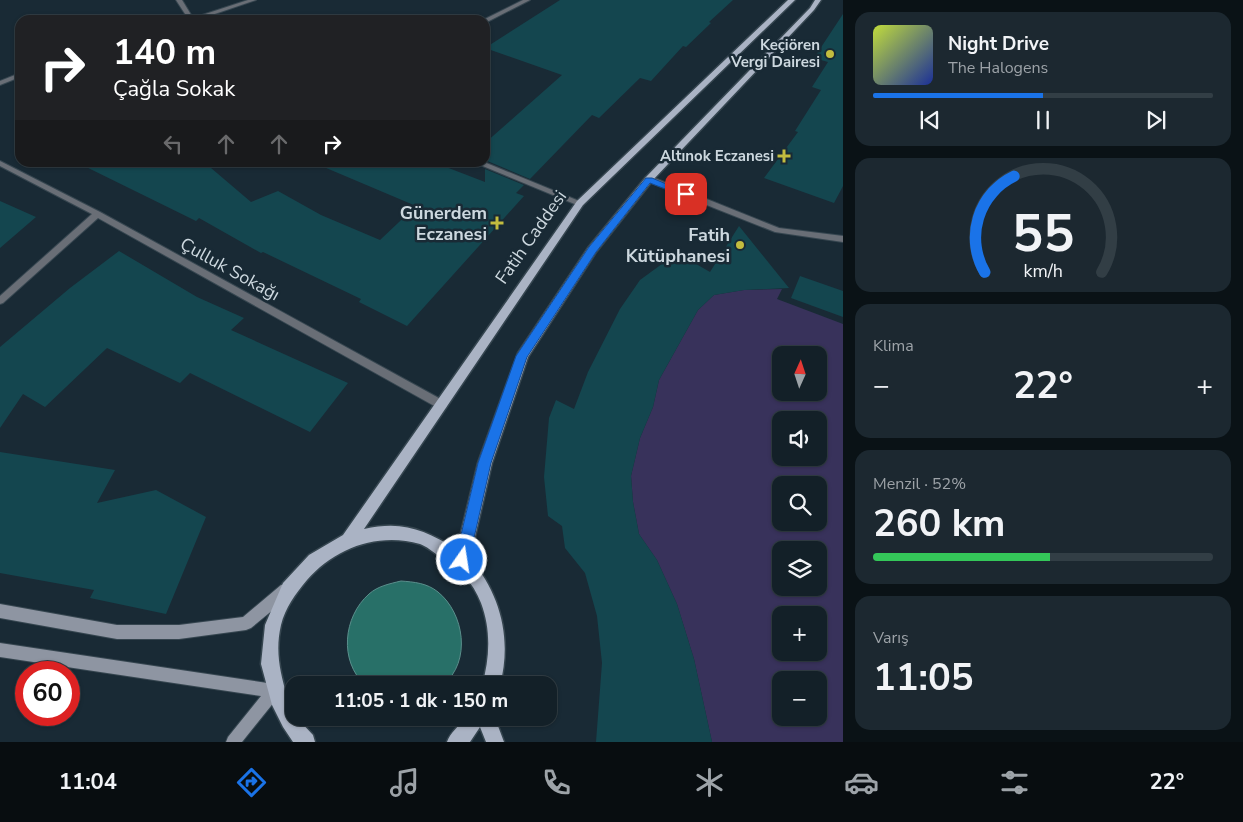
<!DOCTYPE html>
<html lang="tr">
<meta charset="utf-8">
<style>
:root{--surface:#132028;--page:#1c2830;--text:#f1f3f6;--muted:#9da3a8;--line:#323e45;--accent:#1a73e8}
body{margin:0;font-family:"Nunito Sans",sans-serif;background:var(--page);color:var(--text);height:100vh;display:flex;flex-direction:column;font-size:19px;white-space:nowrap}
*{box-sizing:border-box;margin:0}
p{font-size:16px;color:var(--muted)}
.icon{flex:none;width:28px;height:28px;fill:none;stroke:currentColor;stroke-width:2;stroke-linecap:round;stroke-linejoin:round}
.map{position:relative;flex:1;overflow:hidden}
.sheet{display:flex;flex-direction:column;gap:12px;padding:12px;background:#0a1216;width:400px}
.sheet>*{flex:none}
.hud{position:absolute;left:15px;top:15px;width:475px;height:152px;border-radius:15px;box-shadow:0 1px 4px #0004,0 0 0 1px var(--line);background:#202124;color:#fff;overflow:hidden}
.needle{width:32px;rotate:3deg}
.fabs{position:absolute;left:772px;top:346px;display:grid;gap:10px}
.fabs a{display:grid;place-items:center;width:55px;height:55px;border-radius:10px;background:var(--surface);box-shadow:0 1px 4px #0004,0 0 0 1px var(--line);font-size:25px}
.speed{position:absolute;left:15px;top:661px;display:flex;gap:10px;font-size:25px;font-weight:700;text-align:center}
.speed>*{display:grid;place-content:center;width:65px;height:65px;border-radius:50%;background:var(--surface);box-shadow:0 1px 4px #0004,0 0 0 1px var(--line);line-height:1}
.speed .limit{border:8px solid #d22;background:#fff;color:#111}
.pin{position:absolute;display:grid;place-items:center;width:42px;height:42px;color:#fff;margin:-21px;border-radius:10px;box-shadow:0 2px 8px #0006}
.me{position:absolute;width:55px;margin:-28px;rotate:13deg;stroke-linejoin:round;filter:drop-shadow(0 0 4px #0008)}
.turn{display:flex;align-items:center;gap:18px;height:105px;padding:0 15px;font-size:22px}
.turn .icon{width:65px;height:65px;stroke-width:2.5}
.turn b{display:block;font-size:35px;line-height:42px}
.lanes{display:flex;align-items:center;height:48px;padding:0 15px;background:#0003;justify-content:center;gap:25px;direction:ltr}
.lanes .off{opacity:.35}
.big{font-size:38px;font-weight:700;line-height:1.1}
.sheet .card{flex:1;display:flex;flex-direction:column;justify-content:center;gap:8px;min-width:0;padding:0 18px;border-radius:15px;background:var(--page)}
.sheet .dial{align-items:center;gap:0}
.dial svg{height:130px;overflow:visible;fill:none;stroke:var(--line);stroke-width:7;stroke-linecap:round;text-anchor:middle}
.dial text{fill:var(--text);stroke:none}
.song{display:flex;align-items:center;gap:15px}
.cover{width:60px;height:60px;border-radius:8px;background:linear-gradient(135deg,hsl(70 70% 55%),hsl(230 70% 35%))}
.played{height:5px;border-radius:2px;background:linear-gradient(90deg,var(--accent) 50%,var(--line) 50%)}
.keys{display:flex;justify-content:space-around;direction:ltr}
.heat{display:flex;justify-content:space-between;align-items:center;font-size:28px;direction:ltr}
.charge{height:8px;border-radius:4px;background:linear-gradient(90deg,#34c759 52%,var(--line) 0)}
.trip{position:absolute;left:285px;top:676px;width:272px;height:50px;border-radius:15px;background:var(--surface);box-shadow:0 1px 4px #0004,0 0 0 1px var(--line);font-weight:700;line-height:50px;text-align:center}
.menu{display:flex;height:80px;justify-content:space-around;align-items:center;background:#080d10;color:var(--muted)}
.menu .icon{width:35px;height:35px}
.menu .current{color:var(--accent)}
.menu b{font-size:22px;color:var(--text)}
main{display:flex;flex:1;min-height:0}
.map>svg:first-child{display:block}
.green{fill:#38325b;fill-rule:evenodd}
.water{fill:#287068;stroke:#5a8f8c}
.building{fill:#14464f}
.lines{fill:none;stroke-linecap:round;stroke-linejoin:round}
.street-casing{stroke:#364650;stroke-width:2}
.secondary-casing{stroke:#364650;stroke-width:2}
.primary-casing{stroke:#364650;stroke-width:3}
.street{fill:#696e76;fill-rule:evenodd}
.secondary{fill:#8e95a2;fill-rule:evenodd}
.primary{fill:#aab3c4;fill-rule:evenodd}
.route{fill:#1a73e8;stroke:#114b97}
.poi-dot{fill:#c3bd3f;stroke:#192a35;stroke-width:2}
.labels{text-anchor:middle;stroke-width:5;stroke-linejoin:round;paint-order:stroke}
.far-poi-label{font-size:15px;font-weight:bold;fill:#cdd8df;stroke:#192a35;text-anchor:end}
.poi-label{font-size:18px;font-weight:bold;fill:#cdd8df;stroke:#192a35;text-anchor:end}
.street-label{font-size:18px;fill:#cdd8df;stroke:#192a35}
</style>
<main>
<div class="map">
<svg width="843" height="742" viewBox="0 0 843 742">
<rect width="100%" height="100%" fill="#192a35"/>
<path class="green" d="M782 289 777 299 843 324V742H712L694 659 677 604 657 560 639 534 633 502 631 476 640 438 653 407 659 380 698 310 714 295 744 290ZM781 355H819V392H781ZM781 420H819V458H781ZM781 485H819V522H781ZM781 550H819V588H781ZM781 615H819V652H781ZM781 680H819V718H781Z"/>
<path class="water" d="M401 581C414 582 427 583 438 592 464 613 472 661 443 685H365C339 661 343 617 369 594 378 586 389 584 401 581Z"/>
<g class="building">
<path d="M560 0H733L709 22 711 23 686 47 683 46 651 81 640 78 599 118 592 115 530 179 485 160V143L562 75 485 48Z"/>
<path d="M843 14V186L834 203 764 178 798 132 795 131 821 90 812 87 828 62 814 58Z"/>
<path d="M76 162H204L251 202 278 191 321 215 380 240 416 206 312 162H433L485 182V169L524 185 516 193 524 196 407 326 359 302 361 299 263 252 261 253 199 218 196 221Z"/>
<path d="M0 201 36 217 0 248Z"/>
<path d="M739 226 789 288 744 290 714 295 698 310 659 380 653 407 640 438 631 476 633 502 639 534 657 560 677 604 694 659 712 742H596L602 663 597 616 585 573 565 548 562 526 548 516 544 477 549 418 556 400 574 409 588 372 620 309 640 280 677 253 710 272Z"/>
<path d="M119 251 197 297 244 318 231 330 348 383 310 432 190 373 180 383 107 348 45 407 23 394 0 428V347L70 288Z"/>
<path d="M800 276 843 291V317L791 298Z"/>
<path d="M0 452 115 470 97 503 156 490 206 517 166 614 90 598 94 590 0 573Z"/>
</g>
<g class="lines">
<g class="street-casing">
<g id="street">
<path d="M176 0H182L193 18 248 0H256L197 20H189Z"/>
<path d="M523 0H530L487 22 485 23V20H483Z"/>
<path d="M20 73V77L0 85V81Z"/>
<path d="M0 161 100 212 446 402 447 405 446 408 442 409 438 408 98 218 3 303 0 304V296L92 214 0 166Z"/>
<path d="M473 162H484L584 203 583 205H577Z"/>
<path d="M646 177H652L779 228 843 236V242L775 232 646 181Z"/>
</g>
</g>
<g class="secondary-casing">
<g id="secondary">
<path d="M286 584 291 585 292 590 291 595 251 628 246 630 179 639H117L0 618V604L117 625H179L243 617 281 585Z"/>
<path d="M0 643 274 684 279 686 281 691 279 696 242 742H226L228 737 261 696 0 657Z"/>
</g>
</g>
<g class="primary-casing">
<g id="primary">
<path d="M788 0H795L583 205 364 529C403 520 424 530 457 549L478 463 518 353 588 248 646 177 810 8 815 0H821L814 10 652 181 596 252 528 357 492 463 470 558C501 595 512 639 500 685H482C490 658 491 629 481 603 473 582 458 567 439 556 433 552 426 546 420 544 378 532 335 548 307 580 296 593 285 608 281 625 275 651 280 672 287 696 290 704 294 710 294 718H297L313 735 315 742H293L283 727 272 705 261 664 265 625 283 583 309 555 343 535 577 201Z"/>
<path d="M465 718H495L504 742H486L480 727 470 742H447C450 733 459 726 465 718Z"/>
</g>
</g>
<use href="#street" class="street"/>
<use href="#secondary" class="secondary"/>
<use href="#primary" class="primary"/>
</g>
<path class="route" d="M646 178H652L690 194 689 196H683L650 183 596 252 527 357 491 463 469 560 467 565 462 567 457 565 455 560 478 463 516 356 589 247Z"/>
<g class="poi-dot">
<circle cx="830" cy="54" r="5"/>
<path d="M781.5 148.5h5v5h5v5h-5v5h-5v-5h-5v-5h5z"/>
<path d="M494.5 215.5h5v5h5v5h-5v5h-5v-5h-5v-5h5z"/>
<circle cx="740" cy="245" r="5"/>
</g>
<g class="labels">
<g class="far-poi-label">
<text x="820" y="50">Keçiören<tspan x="820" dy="17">Vergi Dairesi</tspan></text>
<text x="774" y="161">Altınok Eczanesi</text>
</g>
<g class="poi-label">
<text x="487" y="219">Günerdem<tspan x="487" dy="21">Eczanesi</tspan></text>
<text x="730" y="241">Fatih<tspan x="730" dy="21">Kütüphanesi</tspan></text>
</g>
<g class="street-label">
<text transform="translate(531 237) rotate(-55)" y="6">Fatih Caddesi</text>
<text transform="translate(230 269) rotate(29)" y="6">Çulluk Sokağı</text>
</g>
</g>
</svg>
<div class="fabs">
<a><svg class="needle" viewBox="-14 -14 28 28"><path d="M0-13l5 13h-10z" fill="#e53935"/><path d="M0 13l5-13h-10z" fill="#9da3a8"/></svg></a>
<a><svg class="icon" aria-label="sound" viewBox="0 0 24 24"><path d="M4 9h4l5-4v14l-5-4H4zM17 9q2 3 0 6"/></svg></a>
<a><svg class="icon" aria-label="search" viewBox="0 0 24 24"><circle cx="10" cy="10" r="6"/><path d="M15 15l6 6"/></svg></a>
<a><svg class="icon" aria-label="layers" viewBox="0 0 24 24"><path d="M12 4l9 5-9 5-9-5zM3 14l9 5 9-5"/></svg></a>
<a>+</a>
<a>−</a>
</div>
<div class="speed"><div class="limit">60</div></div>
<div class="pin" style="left:686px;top:194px;background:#d93025"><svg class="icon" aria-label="arrive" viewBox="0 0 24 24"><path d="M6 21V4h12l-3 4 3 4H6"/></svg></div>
<svg class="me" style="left:462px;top:560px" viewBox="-20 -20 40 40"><circle r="17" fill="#1a73e8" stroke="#fff" stroke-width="3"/><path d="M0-11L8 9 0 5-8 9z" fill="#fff"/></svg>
<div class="trip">11:05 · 1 dk · 150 m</div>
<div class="hud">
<div class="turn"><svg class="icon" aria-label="right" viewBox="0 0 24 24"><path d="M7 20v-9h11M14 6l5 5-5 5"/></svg><div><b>140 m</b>Çağla Sokak</div></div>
<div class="lanes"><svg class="icon off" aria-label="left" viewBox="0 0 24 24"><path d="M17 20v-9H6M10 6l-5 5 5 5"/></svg><svg class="icon off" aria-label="ahead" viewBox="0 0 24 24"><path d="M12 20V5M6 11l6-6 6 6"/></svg><svg class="icon off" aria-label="ahead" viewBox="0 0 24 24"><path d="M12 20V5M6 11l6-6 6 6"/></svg><svg class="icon" aria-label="right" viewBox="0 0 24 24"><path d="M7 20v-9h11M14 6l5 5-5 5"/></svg></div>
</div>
</div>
<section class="sheet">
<div class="card">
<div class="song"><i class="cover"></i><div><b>Night Drive</b><p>The Halogens</p></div></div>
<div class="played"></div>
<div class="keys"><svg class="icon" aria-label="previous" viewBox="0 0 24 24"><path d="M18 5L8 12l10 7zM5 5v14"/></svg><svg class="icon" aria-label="pause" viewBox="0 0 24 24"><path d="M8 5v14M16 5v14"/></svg><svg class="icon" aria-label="next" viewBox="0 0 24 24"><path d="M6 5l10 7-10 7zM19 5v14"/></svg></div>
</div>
<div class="card dial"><svg viewBox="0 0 100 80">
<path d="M14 69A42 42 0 1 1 86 69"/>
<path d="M14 69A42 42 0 0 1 32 10" stroke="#1a73e8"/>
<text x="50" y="56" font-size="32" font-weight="700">55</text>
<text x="50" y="72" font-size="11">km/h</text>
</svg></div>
<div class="card"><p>Klima</p>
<div class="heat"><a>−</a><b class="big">22°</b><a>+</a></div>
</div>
<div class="card"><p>Menzil · 52%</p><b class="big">260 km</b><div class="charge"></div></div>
<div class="card"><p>Varış</p><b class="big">11:05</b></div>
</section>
</main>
<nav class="menu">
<b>11:04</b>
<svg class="icon current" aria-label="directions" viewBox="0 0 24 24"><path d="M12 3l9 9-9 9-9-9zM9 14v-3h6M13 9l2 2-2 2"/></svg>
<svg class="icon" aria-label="music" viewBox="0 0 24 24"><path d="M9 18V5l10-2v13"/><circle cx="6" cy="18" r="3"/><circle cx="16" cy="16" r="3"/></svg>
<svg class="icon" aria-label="phone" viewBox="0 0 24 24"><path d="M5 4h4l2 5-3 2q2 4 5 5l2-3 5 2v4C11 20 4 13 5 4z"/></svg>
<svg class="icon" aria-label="climate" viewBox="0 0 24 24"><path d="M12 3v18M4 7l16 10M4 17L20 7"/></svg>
<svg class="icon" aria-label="car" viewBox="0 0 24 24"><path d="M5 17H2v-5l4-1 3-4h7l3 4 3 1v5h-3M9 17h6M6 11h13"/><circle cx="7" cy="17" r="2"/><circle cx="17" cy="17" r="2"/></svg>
<svg class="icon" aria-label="filters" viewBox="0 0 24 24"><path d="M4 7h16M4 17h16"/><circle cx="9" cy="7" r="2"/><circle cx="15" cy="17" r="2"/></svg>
<b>22°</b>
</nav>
